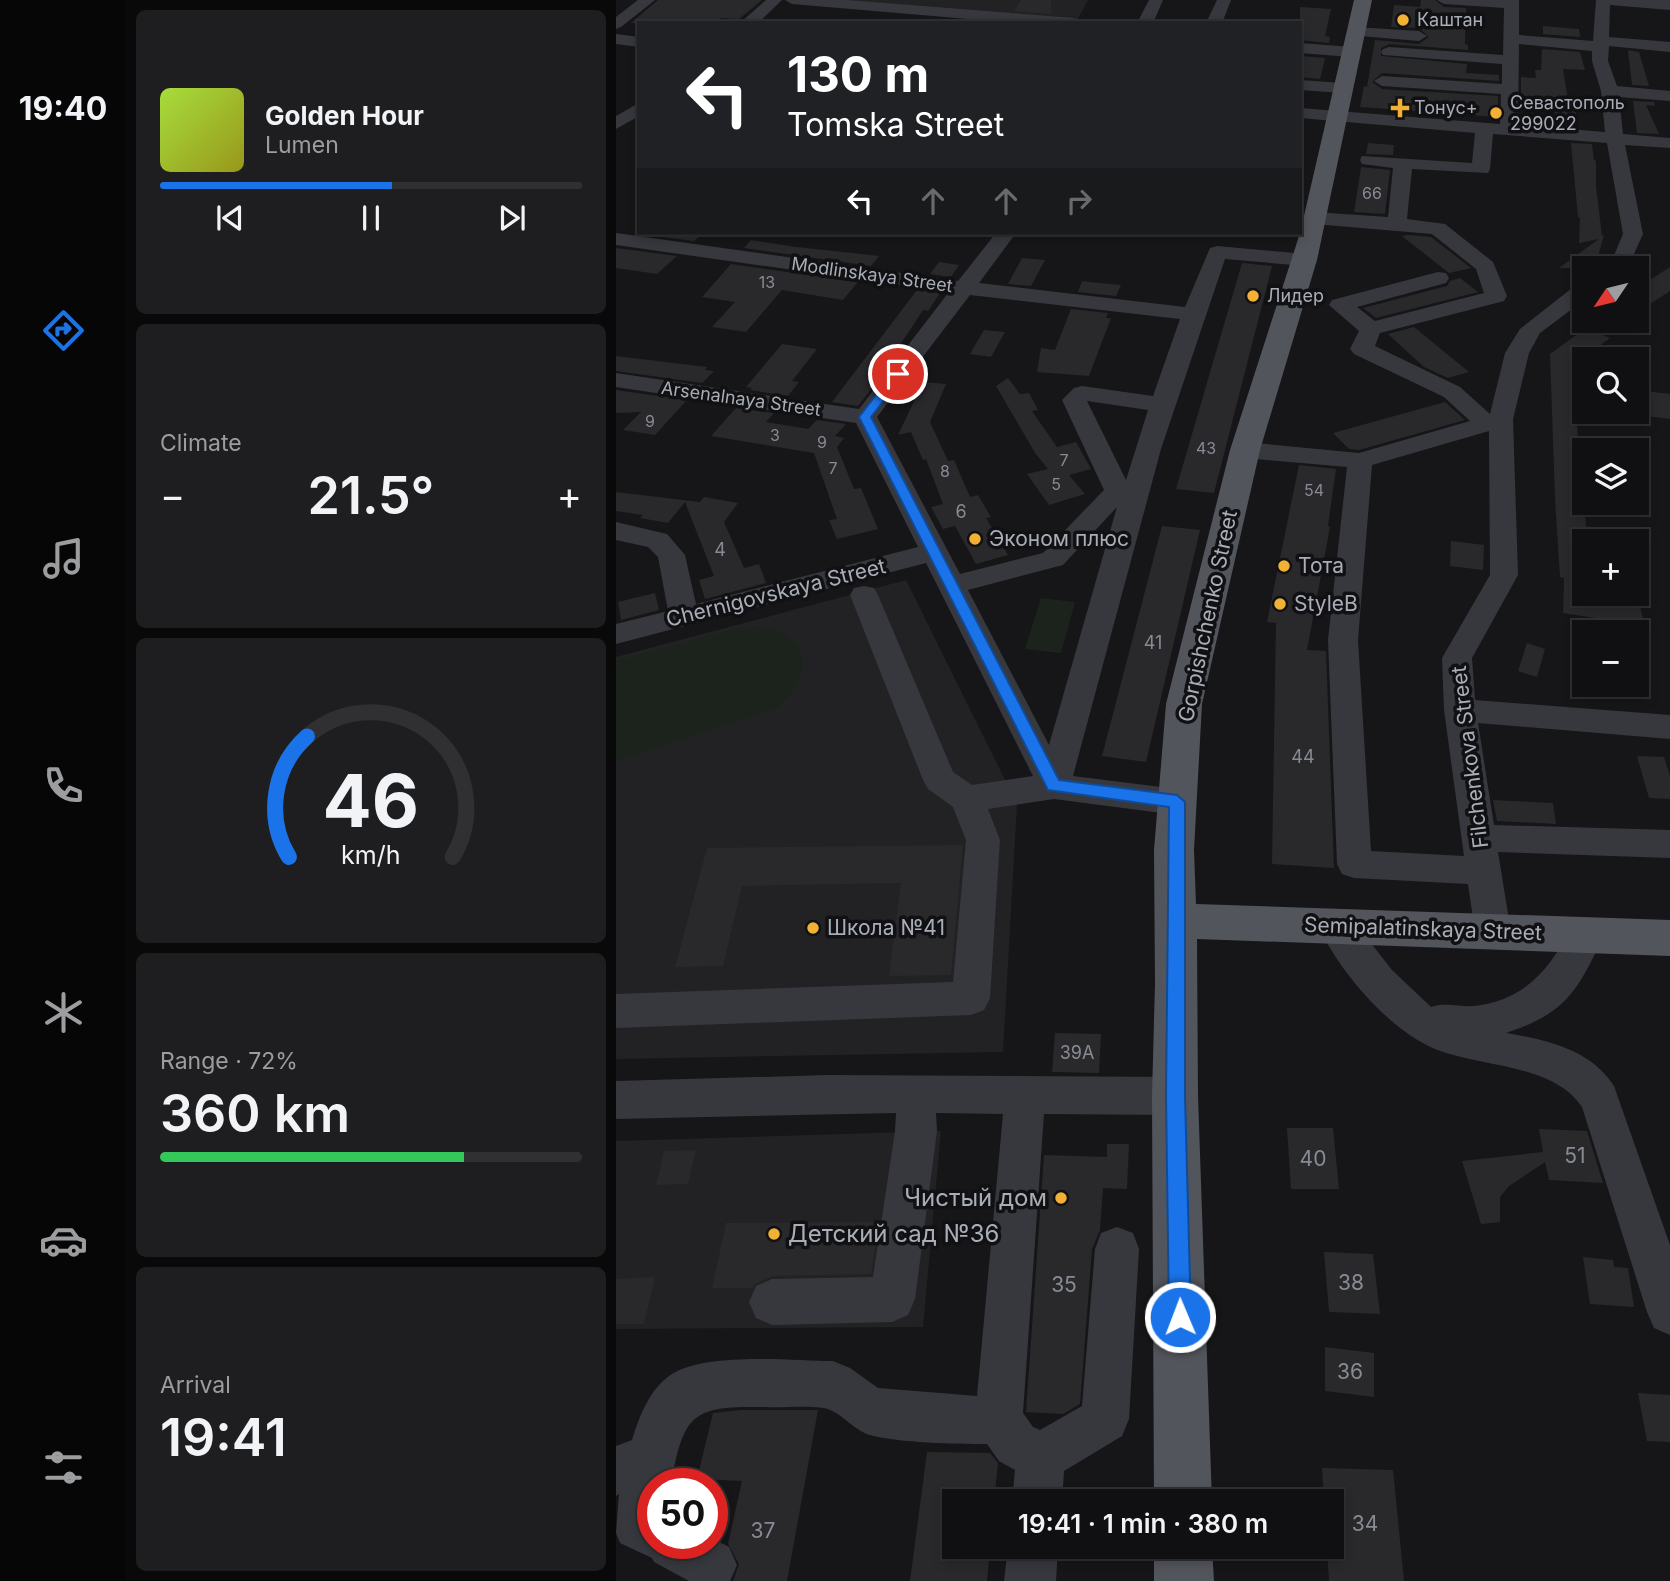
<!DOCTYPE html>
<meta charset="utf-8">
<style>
:root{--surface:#101012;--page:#1e1e20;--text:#f1f3f6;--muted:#9c9d9f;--line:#303032;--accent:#1a73e8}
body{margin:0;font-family:Inter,sans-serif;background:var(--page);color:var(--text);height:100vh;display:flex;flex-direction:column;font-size:26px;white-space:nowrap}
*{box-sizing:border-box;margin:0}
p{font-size:23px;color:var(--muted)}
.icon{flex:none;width:38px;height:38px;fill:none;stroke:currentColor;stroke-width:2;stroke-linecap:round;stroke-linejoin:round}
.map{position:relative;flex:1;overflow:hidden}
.panel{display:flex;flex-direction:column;gap:10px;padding:10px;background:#09090a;width:490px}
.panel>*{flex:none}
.hud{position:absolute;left:21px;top:21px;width:665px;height:214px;border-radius:0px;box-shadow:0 4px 10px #0003,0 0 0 2px var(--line);background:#202124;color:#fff;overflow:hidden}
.needle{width:46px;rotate:235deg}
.buttons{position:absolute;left:956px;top:256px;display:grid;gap:14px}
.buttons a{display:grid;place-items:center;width:77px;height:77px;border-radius:0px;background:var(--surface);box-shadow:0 4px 10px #0003,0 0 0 2px var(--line);font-size:35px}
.speed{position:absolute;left:21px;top:1468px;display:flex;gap:14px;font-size:35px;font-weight:700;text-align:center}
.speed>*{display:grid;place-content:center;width:91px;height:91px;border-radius:50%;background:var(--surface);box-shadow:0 4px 10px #0003,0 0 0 2px var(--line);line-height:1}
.speed .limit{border:10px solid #d22;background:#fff;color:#111}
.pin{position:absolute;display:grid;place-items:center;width:60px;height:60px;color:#fff;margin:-30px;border:4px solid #fff;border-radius:50%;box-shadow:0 2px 7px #0007}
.me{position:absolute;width:77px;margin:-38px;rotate:359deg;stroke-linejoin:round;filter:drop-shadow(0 0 5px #0008)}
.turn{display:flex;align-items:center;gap:24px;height:147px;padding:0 35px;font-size:32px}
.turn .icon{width:91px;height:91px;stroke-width:2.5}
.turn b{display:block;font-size:49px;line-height:60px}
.lanes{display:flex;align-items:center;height:66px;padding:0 35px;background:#0003;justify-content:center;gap:35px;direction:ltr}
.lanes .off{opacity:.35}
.big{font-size:52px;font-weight:600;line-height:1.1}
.panel .widget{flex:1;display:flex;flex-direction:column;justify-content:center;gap:10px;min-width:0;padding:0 24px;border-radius:10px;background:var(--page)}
.panel .dial{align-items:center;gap:0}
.dial svg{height:182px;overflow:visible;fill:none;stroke:var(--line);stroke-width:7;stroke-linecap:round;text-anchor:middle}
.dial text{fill:var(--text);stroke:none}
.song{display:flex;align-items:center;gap:21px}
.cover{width:84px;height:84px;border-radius:10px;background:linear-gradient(135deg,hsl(80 70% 55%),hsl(60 70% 35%))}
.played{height:7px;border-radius:4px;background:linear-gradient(90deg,var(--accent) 55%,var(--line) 55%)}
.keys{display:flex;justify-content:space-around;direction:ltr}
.heat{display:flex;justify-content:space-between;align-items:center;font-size:38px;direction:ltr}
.charge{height:10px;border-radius:5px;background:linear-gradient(90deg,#34c759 72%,var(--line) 0)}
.trip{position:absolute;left:326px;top:1489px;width:402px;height:70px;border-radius:0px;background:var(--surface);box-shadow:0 4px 10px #0003,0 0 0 2px var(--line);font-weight:600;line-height:70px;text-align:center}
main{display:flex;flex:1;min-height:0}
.tab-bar{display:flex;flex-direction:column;width:126px;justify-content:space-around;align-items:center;background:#060607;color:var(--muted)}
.tab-bar .icon{width:49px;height:49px}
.tab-bar .current{color:var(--accent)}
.tab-bar b{font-size:32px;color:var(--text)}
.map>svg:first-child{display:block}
.built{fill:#222225}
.green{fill:#1c231d}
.building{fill:#29292c}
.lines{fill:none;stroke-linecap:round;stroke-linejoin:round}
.minor{fill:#37383d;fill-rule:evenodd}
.major{fill:#53555c;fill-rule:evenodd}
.route{fill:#1a73e8;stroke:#114b97;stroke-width:2}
.poi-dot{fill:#f2b134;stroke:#111113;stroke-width:2.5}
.labels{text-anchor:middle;stroke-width:7;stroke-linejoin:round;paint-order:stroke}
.far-number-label{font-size:16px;fill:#888b94}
.far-poi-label{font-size:18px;fill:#a8adb8;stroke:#111113;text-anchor:start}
.far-street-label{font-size:18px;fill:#a8adb8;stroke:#111113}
.number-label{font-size:18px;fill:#888b94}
.poi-label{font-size:21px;fill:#a8adb8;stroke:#111113;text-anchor:start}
.street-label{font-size:21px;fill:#a8adb8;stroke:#111113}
.near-number-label{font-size:21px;fill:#888b94}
.near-poi-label{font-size:24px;fill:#a8adb8;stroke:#111113;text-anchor:end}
</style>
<main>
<nav class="tab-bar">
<b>19:40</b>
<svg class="icon current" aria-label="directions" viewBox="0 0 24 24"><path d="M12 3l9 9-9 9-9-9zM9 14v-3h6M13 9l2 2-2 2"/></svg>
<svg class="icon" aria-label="music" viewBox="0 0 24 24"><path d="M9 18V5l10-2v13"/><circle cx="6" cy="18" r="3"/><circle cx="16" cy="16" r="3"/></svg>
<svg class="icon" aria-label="phone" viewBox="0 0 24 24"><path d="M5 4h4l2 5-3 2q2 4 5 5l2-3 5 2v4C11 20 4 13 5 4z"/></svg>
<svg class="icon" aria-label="climate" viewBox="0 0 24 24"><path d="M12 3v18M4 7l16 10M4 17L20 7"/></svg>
<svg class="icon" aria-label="car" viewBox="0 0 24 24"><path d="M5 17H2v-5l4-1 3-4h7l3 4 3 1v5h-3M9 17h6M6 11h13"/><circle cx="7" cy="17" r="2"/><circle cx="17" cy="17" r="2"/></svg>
<svg class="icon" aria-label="filters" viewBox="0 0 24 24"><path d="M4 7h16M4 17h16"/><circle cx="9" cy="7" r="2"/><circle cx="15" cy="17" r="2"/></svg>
</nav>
<section class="panel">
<div class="widget">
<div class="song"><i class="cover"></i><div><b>Golden Hour</b><p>Lumen</p></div></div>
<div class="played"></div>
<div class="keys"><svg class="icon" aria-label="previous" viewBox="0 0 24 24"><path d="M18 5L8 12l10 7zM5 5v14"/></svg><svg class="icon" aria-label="pause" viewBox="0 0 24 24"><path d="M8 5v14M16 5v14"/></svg><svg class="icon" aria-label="next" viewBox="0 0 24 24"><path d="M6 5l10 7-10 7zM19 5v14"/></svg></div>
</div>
<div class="widget"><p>Climate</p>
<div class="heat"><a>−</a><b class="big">21.5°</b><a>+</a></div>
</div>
<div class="widget dial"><svg viewBox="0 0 100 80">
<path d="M14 69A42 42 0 1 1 86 69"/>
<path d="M14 69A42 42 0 0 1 22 16" stroke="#1a73e8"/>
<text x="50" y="56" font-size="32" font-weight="700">46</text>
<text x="50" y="72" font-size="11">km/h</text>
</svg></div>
<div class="widget"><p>Range · 72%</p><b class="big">360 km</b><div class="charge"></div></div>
<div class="widget"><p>Arrival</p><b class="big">19:41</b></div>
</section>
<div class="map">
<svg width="1054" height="1581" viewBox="0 0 1054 1581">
<rect width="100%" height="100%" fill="#161618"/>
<g class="built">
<path d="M211 0H472L461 21Z"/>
<path d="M290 580 401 804 387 1052 0 1059V657Z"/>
<path d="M325 1131 307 1327 0 1329V1141Z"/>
</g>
<g class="green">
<path d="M425 598 459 602 445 653 409 649Z"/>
<path d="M125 627C133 627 144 625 152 628 202 641 192 683 159 709L0 761V661Z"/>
</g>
<g class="building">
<path d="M42 0H146L123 19 104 18V23H15Z"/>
<path d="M405 0H435V14L398 11Z"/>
<path d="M805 0H819L828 7 850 8 849 44 852 45V50L773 44 765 48V56L851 64 850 73 883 75V81L766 73 756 82 766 89 882 96V117L744 107 748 86 751 87 759 40 803 44 813 37 803 28 775 27 778 5 804 7Z"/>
<path d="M684 7 715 9 709 36 714 37 713 43 684 40Z"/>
<path d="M927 26 963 29 964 37 927 34Z"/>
<path d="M926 49 964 52 969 70 947 69 952 100 905 96V77L920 78 919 70H925Z"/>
<path d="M1012 50 1023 52 1033 86 1016 85Z"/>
<path d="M684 56 709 58 704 79 684 77Z"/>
<path d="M1017 101 1038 102 1039 106 1030 105 1043 134 1021 133Z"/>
<path d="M939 109 960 111V127L939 125Z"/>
<path d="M752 143 778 145 777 155 750 154Z"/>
<path d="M955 143 976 144 978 160 980 161V186L986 236 988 235 979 268H943L983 239 963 243 964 218 962 217Z"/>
<path d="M745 167 774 170 769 214 738 212Z"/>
<path d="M17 233H87L78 241Z"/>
<path d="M793 235 815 237 855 268 833 273 786 236Z"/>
<path d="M135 240 181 247 263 256 255 266 128 248Z"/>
<path d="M0 248 61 256 41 274 0 268Z"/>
<path d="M406 258 429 260 415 286 392 284Z"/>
<path d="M323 262 343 265 335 277 314 274Z"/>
<path d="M626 263 656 266 598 493 560 489Z"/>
<path d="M115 264 242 282 227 300 166 290 130 332 96 327 119 302 86 297Z"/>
<path d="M1054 267V291L1020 313V289Z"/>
<path d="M844 278 862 292 760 318 747 308 831 286 834 281Z"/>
<path d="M466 281 483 283 505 285 500 296 462 292Z"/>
<path d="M301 290 324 293 312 311 307 310 253 392 242 406 216 402Z"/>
<path d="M455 309 492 313 490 318H495L473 376 421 372 425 348 439 350Z"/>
<path d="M798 327 853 372 832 378 808 367 772 334Z"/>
<path d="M970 328 994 338 959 364 962 444 966 471 971 541H968V593H973V598L1024 605 1030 634 1007 629 1005 622 947 613 948 578 944 577 939 498 934 354Z"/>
<path d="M368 330 389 332 375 357 354 354Z"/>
<path d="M166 344 201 349 176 381 183 382 172 396 134 390 136 388 130 387Z"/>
<path d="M0 356 91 367 89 370 98 371 86 383 0 371Z"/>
<path d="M392 378 404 394 413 393 422 410 416 411 441 447 460 442 475 469 453 475 469 494 433 505 411 474 432 469 419 453 380 386Z"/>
<path d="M307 382 330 384 314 422 332 461 338 460 354 497 362 495 375 517 370 518 392 555 360 564 339 526 327 529 315 507 327 504 310 459 307 460 295 432 282 435Z"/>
<path d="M0 390 71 400 39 435 7 430 25 412 0 413Z"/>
<path d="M1029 391 1054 394V419L1031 416Z"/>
<path d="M829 402 849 420 743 450 733 449 717 433Z"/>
<path d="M120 408 158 413 150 422 192 429 201 420 230 424 219 436 228 438 221 447 238 489 245 488 262 529 221 539 213 520 221 519 198 453 95 436Z"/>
<path d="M683 465 720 469 712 526 714 527 691 650 710 651 718 868 656 864 660 623 651 622Z"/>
<path d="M0 492 84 502 88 497 122 503 108 522 128 568 143 564 150 583 89 599 83 580 98 576 69 502 52 523 24 518 27 515 0 511Z"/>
<path d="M546 526 584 530 530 762 486 756Z"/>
<path d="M835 541 868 545 867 570 834 566Z"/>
<path d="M39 593 43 610 5 620 2 602Z"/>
<path d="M911 643 929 649 921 677 902 671Z"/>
<path d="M1021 756 1048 757 1054 776V799L1033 798Z"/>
<path d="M877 800 937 803 940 824 881 821Z"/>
<path d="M347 845 335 975 273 976 285 883 126 886 107 966 59 967 91 848Z"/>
<path d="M439 1033 485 1034 483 1073 436 1072Z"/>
<path d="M671 1128H717L723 1189H675Z"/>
<path d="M923 1129 971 1131 987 1183 933 1180 929 1162 893 1186 884 1197V1222L865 1224 846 1161 927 1152Z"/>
<path d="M491 1144H513L511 1189 487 1188 484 1230 476 1249 464 1404 447 1414 410 1412 428 1155 491 1157Z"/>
<path d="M80 1150 72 1184 40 1185 48 1151Z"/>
<path d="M263 1222 255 1274 156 1276 139 1284 136 1288H96L110 1223Z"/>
<path d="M708 1252 757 1254 764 1314 713 1312Z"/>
<path d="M967 1257 997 1260 998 1267 1012 1268 1018 1307 974 1304Z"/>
<path d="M39 1277 28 1324H0V1279Z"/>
<path d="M709 1347 758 1353V1397L709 1391Z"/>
<path d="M1022 1393 1054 1395V1442L1031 1441Z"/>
<path d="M125 1410H202L171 1581H117L123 1564 112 1544 126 1481 81 1479 97 1413Z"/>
<path d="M311 1452 374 1453 382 1463 378 1502H338V1547H374L371 1581H294Z"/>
<path d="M706 1468 777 1470 788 1581H713L711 1547H716V1502H708Z"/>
</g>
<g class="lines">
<g class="minor">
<path d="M22 0H39L5 27 0 29V17Z"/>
<path d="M150 0H166L142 23H124Z"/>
<path d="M169 0H231L458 18 466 23H399L176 4Z"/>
<path d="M533 0H547L537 23H521Z"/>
<path d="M601 0H615L606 23H590Z"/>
<path d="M821 0H903V35L977 41 980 0H1054V10L994 5 993 37 1054 42V52L993 46 992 61 1001 86 1054 91V101L1003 97 1007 134 1054 138V148L1009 145 1027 234 1012 267 988 268 996 260 1007 234 991 143 877 134 874 169 872 173 796 169 791 219 829 224 877 262 891 296 888 301 764 333 759 346 844 387 874 414 889 353 904 329 960 285 968 284V300L924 333 913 353 897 419 902 575 856 658 859 700 1054 715V739L862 723 878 825 1054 830V858L882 852 895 932 890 943 877 947 864 943 859 932 852 884 738 878 726 874 721 864 712 640 731 467 629 458 620 455 616 450 620 445 629 442 743 453 854 421 828 397 738 354 734 349 743 331 713 305 716 300 822 272 830 273 833 278 830 283 741 307 759 321 868 293 860 269 816 234 698 224 691 222 688 218 691 214 698 212 772 217 777 168 746 164 744 160 746 156 856 163 859 133 684 118V108L884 124 885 94 766 86 758 81 766 76 886 84V64L767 55 765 52 767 49 773 47 887 55 888 8 828 4ZM903 44 976 51V61L985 91 989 132 902 125ZM873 431 874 575 826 658 828 710 848 856 755 851 742 640 756 465Z"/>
<path d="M739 27 803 31 811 36 803 41 733 35 731 32Z"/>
<path d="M0 34 23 37V47L0 44Z"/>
<path d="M684 43 735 47 743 52 735 57 684 53Z"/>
<path d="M684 80 727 83 735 88 727 93 684 90Z"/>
<path d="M23 103V116L0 129V116Z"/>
<path d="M0 233 342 281 380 233H400L363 283 569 307 594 248 601 246 689 254 696 256 699 260 696 264 689 266 609 259 545 449 457 776 561 789 573 793 578 802 573 811 561 815 438 799 372 809 384 840 374 998 368 1010 355 1015 0 1028V994L337 982 350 840 337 807 312 789 307 780 234 595 238 588 248 586 258 588 262 595 337 772 356 785 417 776 310 563 0 644V624L52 611 42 557 32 547 0 540V522L51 534 69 555 80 604 302 547 240 423 0 387V373L243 409 333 292 0 245ZM354 295 564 319 537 396 466 386 458 388 446 400 488 490 427 553 344 574 261 417ZM471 401 532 410 510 480ZM501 507 433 745 352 590 447 565Z"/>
<path d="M720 911 733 915 776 970 815 1007C828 1002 844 1007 858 1006 910 1000 935 968 957 924L970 920 983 924 988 935C962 990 951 1013 890 1033 931 1040 974 1049 998 1086L1054 1245V1335L1038 1328 1031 1312 966 1107C937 1063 866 1068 819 1049 772 1029 724 972 702 926L707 915Z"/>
<path d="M213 1075 559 1077 573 1083 579 1096 573 1109 559 1115 428 1114 407 1413 417 1427 424 1430 466 1406 479 1249 485 1233 501 1227 517 1233 523 1249 513 1419 506 1436 448 1471 446 1502H396L399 1470 383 1461 371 1444C339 1444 284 1443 254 1435 237 1430 224 1411 208 1408 189 1405 167 1408 149 1407 77 1406 68 1412 55 1484H37V1544H96V1538L113 1547 121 1565 114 1581H73L38 1562 36 1558 4 1543 0 1533 3 1494 0 1496V1446L16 1440C23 1417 33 1391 53 1376 88 1351 175 1361 217 1361L234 1368 262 1388 361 1396 387 1114 320 1113 321 1131 299 1299 292 1315 276 1322 156 1325 140 1318 133 1302 140 1286 156 1279 257 1277 279 1131 280 1113 0 1119V1081Z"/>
<path d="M392 1547H442L440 1581H388Z"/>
</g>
<g class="major">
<path d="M738 0H756L701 260 644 450 586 704 578 850 580 904 1054 920V956L581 939 582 1096 596 1502H538L536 1096 539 983 538 850 550 704 614 450 684 233Z"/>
<path d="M538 1547H596L598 1581H538Z"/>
</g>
</g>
<path class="route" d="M278 372 288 374 255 417 443 780 561 795 569 802V1096L575 1317 572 1325 564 1328 556 1325 553 1317 550 1096 553 807 432 790 243 417Z"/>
<g class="poi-dot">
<circle cx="787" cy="20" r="7"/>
<path d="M780.5 97.5h7v7h7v7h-7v7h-7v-7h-7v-7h7z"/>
<circle cx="880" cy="113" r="7"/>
<circle cx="637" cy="296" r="7"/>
<circle cx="359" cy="539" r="7"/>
<circle cx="668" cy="566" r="7"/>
<circle cx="664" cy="604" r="7"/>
<circle cx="197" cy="928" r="7"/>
<circle cx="445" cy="1198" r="7"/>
<circle cx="158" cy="1234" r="7"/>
</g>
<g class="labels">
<g class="far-number-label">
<text x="756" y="199">66</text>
<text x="151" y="288">13</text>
<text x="34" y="427">9</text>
<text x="159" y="441">3</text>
<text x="206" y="448">9</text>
<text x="590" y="454">43</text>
<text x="448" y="466">7</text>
<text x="217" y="474">7</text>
<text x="329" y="477">8</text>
<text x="440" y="490">5</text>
<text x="698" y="496">54</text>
</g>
<g class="far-poi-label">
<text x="801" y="26">Каштан</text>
<text x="894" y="109">Севастополь<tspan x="894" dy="21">299022</tspan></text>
<text x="798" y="114">Тонус+</text>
<text x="651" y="302">Лидер</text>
</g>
<g class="far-street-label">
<text transform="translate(256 275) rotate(8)" y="6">Modlinskaya Street</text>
<text transform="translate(125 399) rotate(8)" y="6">Arsenalnaya Street</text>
</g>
<g class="number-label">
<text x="345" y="518">6</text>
<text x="104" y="556">4</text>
<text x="537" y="649">41</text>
<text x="687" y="763">44</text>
<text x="461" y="1059">39А</text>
</g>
<g class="poi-label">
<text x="373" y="546">Эконом плюс</text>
<text x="682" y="573">Тота</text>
<text x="678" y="611">StyleB</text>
<text x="211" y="935">Школа №41</text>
</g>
<g class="street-label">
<text transform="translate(160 593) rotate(-14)" y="7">Chernigovskaya Street</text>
<text transform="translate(592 616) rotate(-78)" y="7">Gorpishchenko Street</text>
<text transform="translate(854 757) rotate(-97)" y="7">Filchenkova Street</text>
<text transform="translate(807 929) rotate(2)" y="7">Semipalatinskaya Street</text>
</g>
<g class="near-number-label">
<text x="959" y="1163">51</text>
<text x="697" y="1166">40</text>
<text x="735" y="1290">38</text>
<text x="448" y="1292">35</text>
<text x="734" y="1379">36</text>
<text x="749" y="1531">34</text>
<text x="147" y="1538">37</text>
</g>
<g class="near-poi-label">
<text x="431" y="1206">Чистый дом</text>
<text x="172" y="1242" text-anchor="start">Детский сад №36</text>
</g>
</g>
</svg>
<div class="buttons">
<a><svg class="needle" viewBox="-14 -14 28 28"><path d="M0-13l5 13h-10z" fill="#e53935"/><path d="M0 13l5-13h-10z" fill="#9c9d9f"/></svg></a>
<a><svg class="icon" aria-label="search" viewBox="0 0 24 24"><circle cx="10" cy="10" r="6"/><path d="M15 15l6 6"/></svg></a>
<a><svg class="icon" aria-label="layers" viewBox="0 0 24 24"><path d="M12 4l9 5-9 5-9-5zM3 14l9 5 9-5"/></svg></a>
<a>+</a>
<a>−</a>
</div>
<div class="speed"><div class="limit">50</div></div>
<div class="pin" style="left:282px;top:374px;background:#d93025"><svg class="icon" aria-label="arrive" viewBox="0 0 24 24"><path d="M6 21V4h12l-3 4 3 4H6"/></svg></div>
<svg class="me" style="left:564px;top:1317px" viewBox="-20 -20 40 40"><circle r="17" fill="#1a73e8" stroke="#fff" stroke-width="3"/><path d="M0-11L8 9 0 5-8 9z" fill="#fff"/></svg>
<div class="trip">19:41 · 1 min · 380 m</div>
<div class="hud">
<div class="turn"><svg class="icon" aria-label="left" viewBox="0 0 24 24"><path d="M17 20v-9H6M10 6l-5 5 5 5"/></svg><div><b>130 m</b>Tomska Street</div></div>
<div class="lanes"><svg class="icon" aria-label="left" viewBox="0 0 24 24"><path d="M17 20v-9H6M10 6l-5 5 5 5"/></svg><svg class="icon off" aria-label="ahead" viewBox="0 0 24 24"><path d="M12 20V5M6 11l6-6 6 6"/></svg><svg class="icon off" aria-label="ahead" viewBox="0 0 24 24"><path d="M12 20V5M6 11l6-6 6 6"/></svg><svg class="icon off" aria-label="right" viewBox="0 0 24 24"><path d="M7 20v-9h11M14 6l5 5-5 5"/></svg></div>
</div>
</div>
</main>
